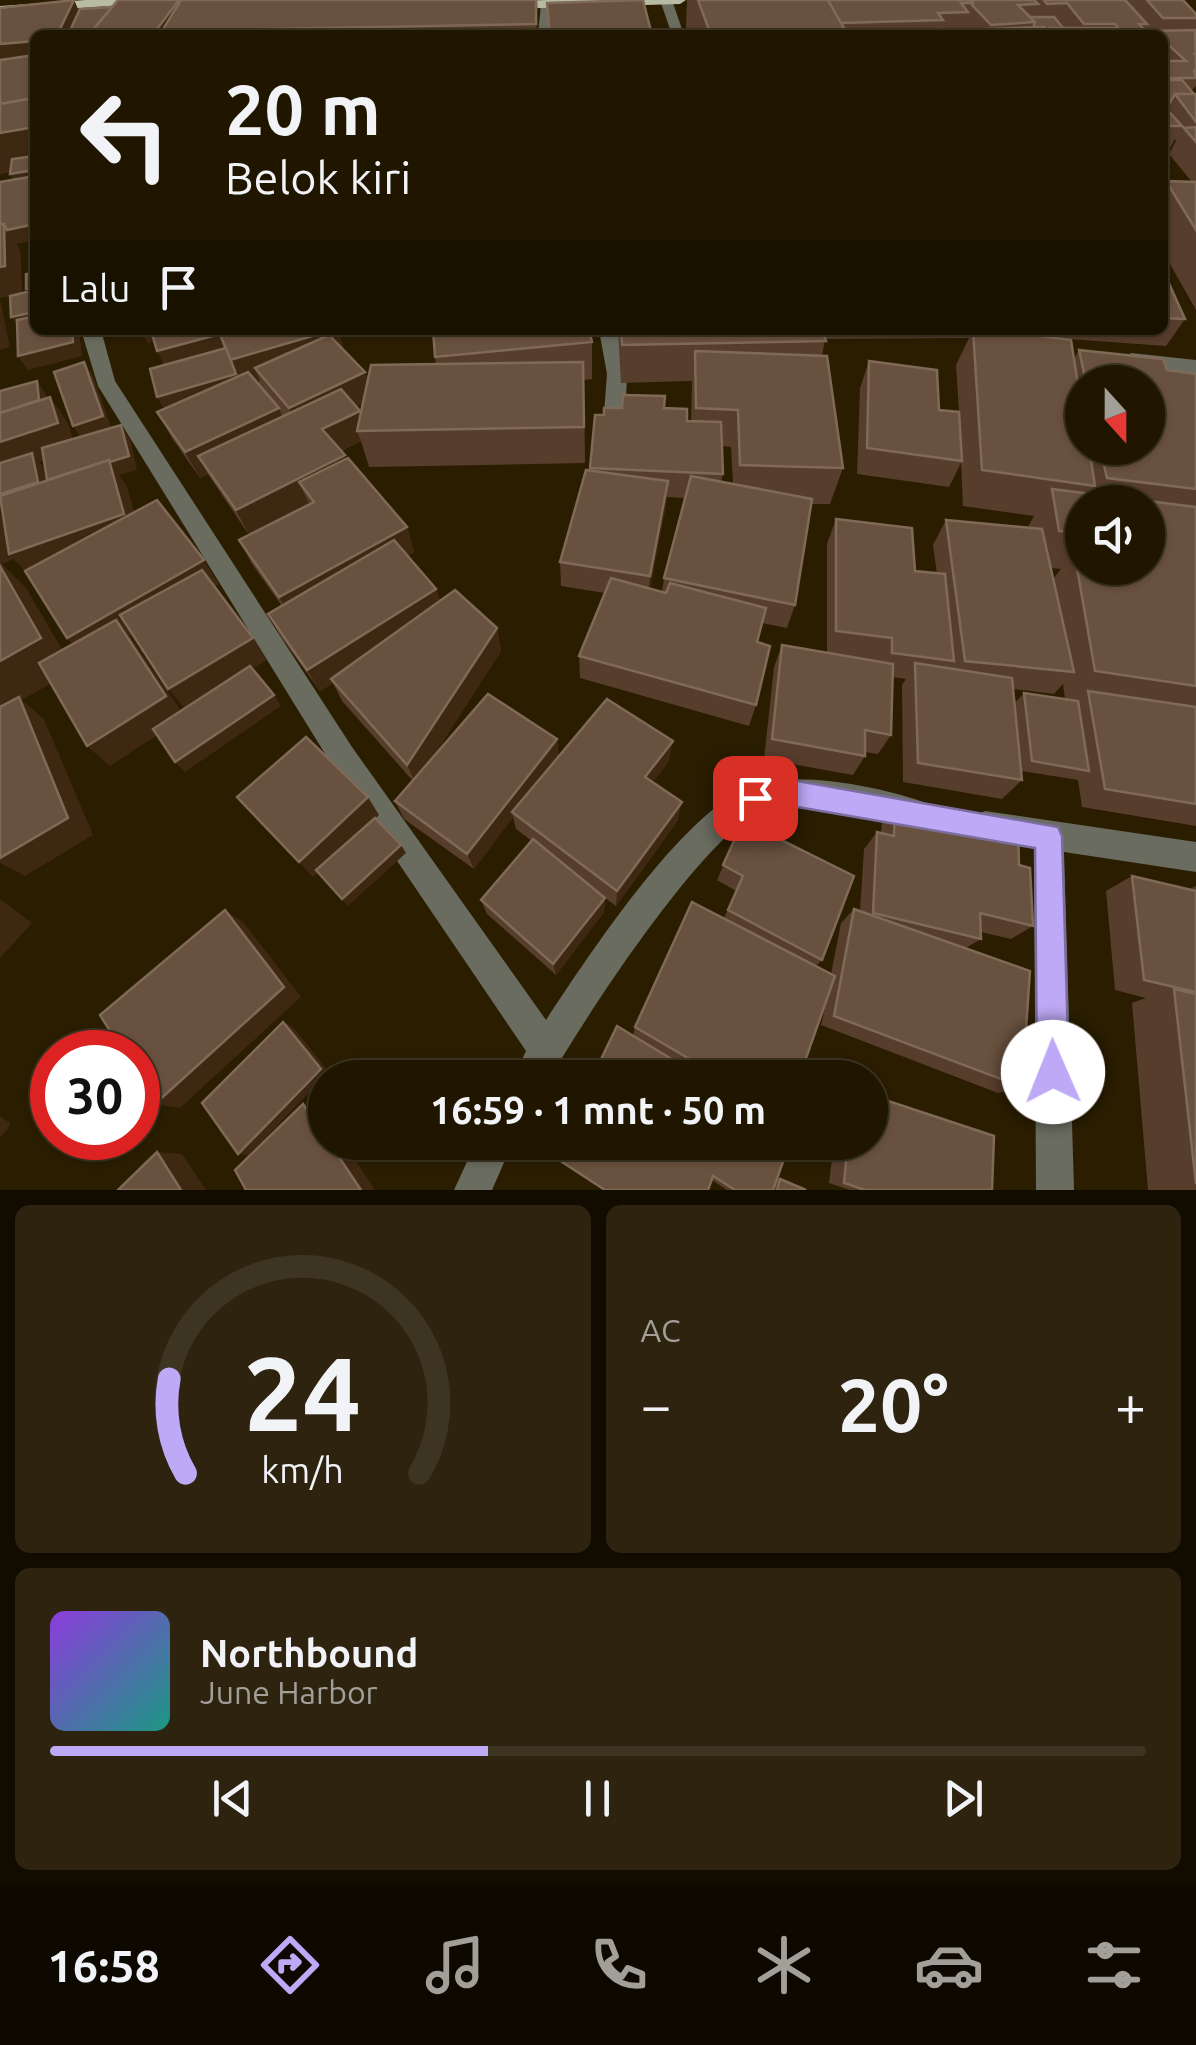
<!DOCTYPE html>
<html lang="id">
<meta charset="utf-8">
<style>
:root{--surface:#201600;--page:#2d230f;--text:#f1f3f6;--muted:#a29f99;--line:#3d3522;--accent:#bda9f5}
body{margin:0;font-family:Ubuntu,sans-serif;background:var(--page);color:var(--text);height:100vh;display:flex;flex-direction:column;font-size:38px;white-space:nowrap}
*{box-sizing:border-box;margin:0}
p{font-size:32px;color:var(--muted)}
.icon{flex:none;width:55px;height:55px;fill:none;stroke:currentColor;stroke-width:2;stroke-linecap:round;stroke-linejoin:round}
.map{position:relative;height:1190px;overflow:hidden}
.sheet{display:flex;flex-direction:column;gap:15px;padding:15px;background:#120c00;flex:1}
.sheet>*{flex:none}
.guide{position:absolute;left:30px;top:30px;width:1138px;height:305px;border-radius:15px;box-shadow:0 2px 8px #0004,0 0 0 2px var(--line);background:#201600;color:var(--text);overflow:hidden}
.needle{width:65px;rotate:159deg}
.buttons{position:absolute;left:1065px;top:365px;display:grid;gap:20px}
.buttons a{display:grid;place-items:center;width:100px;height:100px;border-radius:50%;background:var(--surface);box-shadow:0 2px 8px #0004,0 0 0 2px var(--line);font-size:50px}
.speed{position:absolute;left:30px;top:1030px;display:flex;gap:20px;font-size:50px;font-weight:700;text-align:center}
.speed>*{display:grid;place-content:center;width:130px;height:130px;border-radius:50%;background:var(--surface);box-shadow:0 2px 8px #0004,0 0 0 2px var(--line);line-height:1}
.speed .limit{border:15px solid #d22;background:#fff;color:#111}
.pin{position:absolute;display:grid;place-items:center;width:85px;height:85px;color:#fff;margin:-42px;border-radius:20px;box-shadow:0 5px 15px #0006}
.me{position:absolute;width:110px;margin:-55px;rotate:359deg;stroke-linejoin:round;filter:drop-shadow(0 0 8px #0008)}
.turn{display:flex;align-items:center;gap:35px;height:210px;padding:0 30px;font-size:45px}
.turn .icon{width:130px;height:130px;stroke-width:2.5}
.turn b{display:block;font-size:70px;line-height:85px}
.then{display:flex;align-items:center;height:95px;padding:0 30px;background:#0003;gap:20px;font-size:38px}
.big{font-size:75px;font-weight:700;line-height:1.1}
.sheet .card{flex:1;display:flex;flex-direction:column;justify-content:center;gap:15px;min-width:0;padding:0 35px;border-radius:15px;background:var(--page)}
.sheet .dial{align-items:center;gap:0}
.dial svg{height:260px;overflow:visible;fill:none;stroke:var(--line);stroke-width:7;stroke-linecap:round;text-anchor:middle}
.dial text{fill:var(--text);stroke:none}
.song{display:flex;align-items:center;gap:30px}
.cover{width:120px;height:120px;border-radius:15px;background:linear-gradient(135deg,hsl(270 70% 55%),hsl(170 70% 35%))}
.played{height:10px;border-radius:5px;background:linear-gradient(90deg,var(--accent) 40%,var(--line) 40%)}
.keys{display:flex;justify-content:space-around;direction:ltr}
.heat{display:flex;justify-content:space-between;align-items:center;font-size:55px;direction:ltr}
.sheet .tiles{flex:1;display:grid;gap:15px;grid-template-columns:1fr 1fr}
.card:last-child{grid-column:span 2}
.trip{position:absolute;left:308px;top:1060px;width:580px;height:100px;border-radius:50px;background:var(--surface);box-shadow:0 2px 8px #0004,0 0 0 2px var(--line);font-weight:700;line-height:100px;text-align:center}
.menu{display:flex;height:160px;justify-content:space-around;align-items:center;background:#0d0900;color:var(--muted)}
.menu .icon{width:70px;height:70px}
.menu .active{color:var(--accent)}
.menu b{font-size:45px;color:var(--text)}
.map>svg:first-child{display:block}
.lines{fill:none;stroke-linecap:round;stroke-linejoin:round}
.lane{fill:#6a6c60;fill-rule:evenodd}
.street{fill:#6a6c60;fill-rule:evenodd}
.primary{fill:#b7bba1;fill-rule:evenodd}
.wall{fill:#573d2c;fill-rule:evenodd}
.shaded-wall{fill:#3e2812}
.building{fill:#69513f;stroke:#7f6a58;stroke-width:2.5}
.route{fill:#bda9f5;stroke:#7b6e9f;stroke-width:2.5}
</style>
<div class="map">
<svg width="1196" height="1190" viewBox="0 0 1196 1190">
<rect width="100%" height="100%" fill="#2a1d00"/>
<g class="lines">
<path class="lane" d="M660 0H672L684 35H672Z"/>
<g class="street">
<path d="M547 0 553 4 552 35H538L541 4Z"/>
<path d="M81 330H101L115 381 352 747 546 1020C587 958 682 812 751 786 794 769 889 788 931 805L936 815 931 825 921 829C873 820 819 800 770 808 713 818 581 1024 550 1078H513L526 1051 332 765 98 386Z"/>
<path d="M599 330H619L627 374 625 426 614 434 603 426 607 374Z"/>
<path d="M1131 353 1196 360V374L1124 365 1121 360Z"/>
<path d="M985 811 1196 842V872L1064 852 1074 1190H1036L1034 848 974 836 970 826 974 816Z"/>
<path d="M476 1142H513L492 1190H454Z"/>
</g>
<g class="primary">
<path d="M85 0H143L137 4 0 14V6Z"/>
<path d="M547 0H686L680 4 505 9 499 5 505 1Z"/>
</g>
</g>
<g class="wall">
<path d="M74 0 79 11 537 0 538 35H35L16 244 20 251 22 293 0 298V182L13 180 10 172 0 174V8Z"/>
<path d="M687 0H1183L1196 14V86L1191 91 1196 94V310L1162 250V187L1166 181 1192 182 1169 154 1176 141 1175 139 1168 152H1162V61H1165L1162 58V35H970L965 30 963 35H689L686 26Z"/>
<path d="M1162 268 1185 319 1166 346 1068 339 1074 359 1079 350 1167 370 1196 374V826L1082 807 1078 780 1022 771 1014 704 1024 693 1065 699 1063 684 1054 694 1013 689 1022 780 1002 799 903 782 902 685 906 679 892 677 891 735 878 754 865 752V756L853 775 764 759 774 667 782 645 827 653V544L836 519 915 571 937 574 933 545 946 520 1029 528V525L1034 516 963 506 961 463 949 487 857 474 860 388 869 361 939 410 959 412 956 365 969 338 825 339 822 356 843 468 830 504H811L795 605 787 628 762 623 757 642 756 705 749 726 580 678 579 656 605 593 561 586 560 562 590 470 595 415 664 408 687 421H691L692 381 621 383 618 330H1162ZM1082 382H1148V448H1082ZM722 446 731 447 733 484 721 482 723 474ZM667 497 685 498 664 578 662 592 650 588ZM1082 502 1148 568H1082ZM1051 568 1061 569 1053 579Z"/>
<path d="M140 330 344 350 368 380 436 364 435 357 592 342V379L584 380 585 463 369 467 361 441 341 451 346 459 407 527 414 552 407 556 436 589 440 601 497 628 501 651 432 758 557 739 558 757 669 761 653 782 678 820 616 906 588 885 605 898 604 912 556 975 487 914 481 900 532 841 516 829 513 817 474 869 404 819 395 801 413 781 342 701 333 683 320 691 281 637 268 614 282 606 252 564 239 540 249 535 208 474 200 478 172 438 157 412 164 409V365L154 341 148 343ZM363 403 361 414 356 407Z"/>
<path d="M895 804 1019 865 1033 926 1011 939 981 932V939L966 948 1022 1087 998 1093 821 1025 826 1003 799 1078H706L633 1035 635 1027 724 918 736 891 717 880 743 821 822 960 816 966 831 974 841 923 854 909 860 911 864 849 877 832 881 833 882 822Z"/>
<path d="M1132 876 1190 889 1196 886V1190H1148L1132 1003 1146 998 1115 990 1106 891Z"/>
<path d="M834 1142H870L992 1190H850L829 1183Z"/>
<path d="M553 1156 780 1179 806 1190H727L712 1180Z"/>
</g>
<g class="shaded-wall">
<path d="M74 0 88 35H57Z"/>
<path d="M180 0 162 31 163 35H154V33Z"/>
<path d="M536 0H537L538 35H536Z"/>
<path d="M0 41H35V78L0 82Z"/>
<path d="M34 98 35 101V167L0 174V112Z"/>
<path d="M35 170V185L18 188 10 174Z"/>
<path d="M4 224H35V240L16 244 20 251 22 293 0 298V267Z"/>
<path d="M0 299 10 347 0 350Z"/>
<path d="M35 312V328L21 331 11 317Z"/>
<path d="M72 330H79L82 356 28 370 18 356Z"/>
<path d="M140 330H192L148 343Z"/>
<path d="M338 330 346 356 255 368 260 381 165 411 157 397 171 378 157 351 220 334Z"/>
<path d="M84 362 93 376 112 430 82 440 73 426Z"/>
<path d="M365 372 373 399 299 434 289 408Z"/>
<path d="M37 381 46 395 50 424 0 439Z"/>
<path d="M50 397 68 423 76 449 39 462 43 466 48 495 0 511V442Z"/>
<path d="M279 408 290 435 198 456 208 474 200 478 185 452Z"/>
<path d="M360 411 366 431H357L361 441 331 455 322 429Z"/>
<path d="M121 425 130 439 137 470 119 475 127 486 142 539 32 579 14 559 2 564 26 588 74 670 22 700 44 719 93 835 25 876 0 863V514L3 517 58 494Z"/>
<path d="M345 455 354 481 299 482 309 504 249 535 236 510Z"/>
<path d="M668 481 666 507 648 599 650 576Z"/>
<path d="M407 527 414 552 291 620 279 597Z"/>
<path d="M204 560 219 584 130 636 185 717 110 766 87 746 89 660 67 638Z"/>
<path d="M436 589 443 613 331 679 333 683 320 691 307 670Z"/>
<path d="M497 628 501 651 416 784 407 765Z"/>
<path d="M253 638 267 660 186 710 168 689Z"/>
<path d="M274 695 281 706 185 772 175 762Z"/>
<path d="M557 739 559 759 512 812 513 817 474 869 467 854Z"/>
<path d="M673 741 669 761 643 795 645 777Z"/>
<path d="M368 797 379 815 313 877 299 862Z"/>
<path d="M682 802 678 820 616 906 617 891Z"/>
<path d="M401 845 406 853 348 906 342 899Z"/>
<path d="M605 898 604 912 556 975 553 964Z"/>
<path d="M0 899 32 923 0 958Z"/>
<path d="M225 910 244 923 301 997 180 1108 155 1104Z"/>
<path d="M283 1022 292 1026 329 1072 249 1155 238 1154Z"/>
<path d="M303 1104 319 1108 325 1117V1137Z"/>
<path d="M0 1116 11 1124 0 1138Z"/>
<path d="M329 1142H343L375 1190H361Z"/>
<path d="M157 1152 182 1154 206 1190H181Z"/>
</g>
<g class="building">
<path d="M74 0 57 35H35V41L0 44V8Z"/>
<path d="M118 0H179L154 33 91 32Z"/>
<path d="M181 0H536V24L162 31Z"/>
<path d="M643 0 652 35H550L547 3Z"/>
<path d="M698 0H828L848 35H711Z"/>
<path d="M828 0H971L973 3H961L968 12 938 13 943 20 841 23Z"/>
<path d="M971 0H1034L1038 4 1018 5 1035 22 991 25 972 5 973 3Z"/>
<path d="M1044 0H1125L1147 24H1139L1149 35H1054L1049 28H1118L1115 24H1084L1067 3 1047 4Z"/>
<path d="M1147 0H1183L1196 14V18H1163Z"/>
<path d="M112 7 91 32 92 35H68L80 9Z"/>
<path d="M1030 17H1054L1063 28H1049L1048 32 1044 27 1033 28 1035 22Z"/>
<path d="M1044 27 1051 35H994L990 29Z"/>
<path d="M940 29 943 35H871L869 32Z"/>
<path d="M1195 30 1196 54H1193H1196V71H1194L1196 78H1162V61H1186L1162 39V35H1158L1153 31Z"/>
<path d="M35 55V101L34 98 0 104V60Z"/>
<path d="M1162 80H1182L1194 94H1175L1169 104H1166L1162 99Z"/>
<path d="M1175 94H1196V122Z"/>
<path d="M34 98 35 127 0 133V104Z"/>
<path d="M1162 104 1182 126H1162Z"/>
<path d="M1196 127V142L1184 128Z"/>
<path d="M35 156V170L10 174 12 159Z"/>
<path d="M35 176V208H33H35V224L7 230 4 224 0 225V182Z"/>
<path d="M1166 181 1196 182V230Z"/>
<path d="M4 224 5 266 0 267V225Z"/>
<path d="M1162 268 1185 319 1162 318Z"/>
<path d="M35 273V287L26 289V274Z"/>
<path d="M35 290V312L11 317 10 296Z"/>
<path d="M35 316V330H72L73 342 18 356 17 320Z"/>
<path d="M151 330H333L230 360 220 334 157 351Z"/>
<path d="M433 330H589L592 342 435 357Z"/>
<path d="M621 330H822L826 341 622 345Z"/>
<path d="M973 330H993L1071 340 1082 410V448H1089L1095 486 982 470Z"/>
<path d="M329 335 365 372 289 408 255 368Z"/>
<path d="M226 348 236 374 157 397 150 369Z"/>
<path d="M1079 350 1163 359 1167 370 1196 374V489L1107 478 1100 448H1148V382H1086Z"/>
<path d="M695 351 827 356 843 468 740 465 738 410 696 408Z"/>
<path d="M869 361 937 370 939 410 959 412 962 461 867 448Z"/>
<path d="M84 362 103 416 73 426 54 372Z"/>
<path d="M583 362 584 427 357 431 371 365Z"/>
<path d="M248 372 279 408 185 452 157 412Z"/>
<path d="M37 381 39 400 0 413V391Z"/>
<path d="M341 389 360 411 322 429 345 455 236 510 198 456Z"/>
<path d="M623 395 665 396 664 408 687 409V421L721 422 723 474 590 468 595 415H604V408H622Z"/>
<path d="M50 397 58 423 0 442V413Z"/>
<path d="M121 425 129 456 110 462 109 460 47 480 42 448Z"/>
<path d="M32 453 38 482 0 494V463Z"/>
<path d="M348 458 407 527 279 597 239 540 314 502 299 482Z"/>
<path d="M109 460 124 514 9 554 0 496Z"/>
<path d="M586 470 668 481 650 576 560 562Z"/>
<path d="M691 476 812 499 795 605 664 578Z"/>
<path d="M1052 489 1196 507V686L1095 671 1074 551 1082 553V568H1148V502H1082V534L1059 531Z"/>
<path d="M157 500 204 560 67 638 25 571Z"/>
<path d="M836 519 912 528 915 571 945 574 954 661 892 653V638L836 631Z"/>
<path d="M946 520 1042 529 1074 672 965 661Z"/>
<path d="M394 540 436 589 307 670 268 614Z"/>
<path d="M0 566 41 638 0 661Z"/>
<path d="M202 570 253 638 168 689 120 615Z"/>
<path d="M611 578 666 593 670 583 766 608 757 642 770 646 756 705 579 656Z"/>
<path d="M455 590 497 628 407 765 331 679Z"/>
<path d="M116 620 166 696 87 746 39 663Z"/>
<path d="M782 645 893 664 891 735 865 730V756L772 739Z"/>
<path d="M915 663 1012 678 1022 780 918 763Z"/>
<path d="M250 666 274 695 175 762 153 729Z"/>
<path d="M1088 691 1196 707V804L1105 789Z"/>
<path d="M1024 693 1078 701 1089 771 1032 761Z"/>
<path d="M488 694 557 739 467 854 395 801Z"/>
<path d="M19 697 68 818 0 858V707Z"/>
<path d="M607 699 673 741 645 777 682 802 617 891 512 812Z"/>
<path d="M306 737 368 797 299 862 237 797Z"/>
<path d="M895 804 1018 830 1019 865 1030 868 1033 926 980 913 981 939 873 913 877 832 894 836Z"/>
<path d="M375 818 401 845 342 899 316 870Z"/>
<path d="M743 821 854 876 822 960 728 910 743 876 723 865Z"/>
<path d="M533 839 605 898 553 964 481 900Z"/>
<path d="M1132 876 1196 891V992L1144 980Z"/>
<path d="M692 902 835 976 799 1078H722L635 1027Z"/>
<path d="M854 909 1030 971 1022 1087 834 1016Z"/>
<path d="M225 910 284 987 155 1104 138 1076V1052H123L100 1015Z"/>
<path d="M1174 989 1196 994V1184Z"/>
<path d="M283 1022 321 1069 238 1154 202 1103Z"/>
<path d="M617 1026 703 1078H592Z"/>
<path d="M870 1095 994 1136 992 1190H865L844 1183 848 1142H870Z"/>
<path d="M303 1104 325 1137V1142H329L361 1190H246L235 1170Z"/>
<path d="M560 1142H790L773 1190H735L713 1176 708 1190H605L553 1156Z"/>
<path d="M157 1152 181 1190H118Z"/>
<path d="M780 1179 806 1190H777Z"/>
</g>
<path class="route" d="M786 779 1058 827 1062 836 1069 1072 1064 1083 1053 1088 1042 1083 1037 1072 1035 848 786 805 755 811 745 807 741 798 745 789Z"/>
</svg>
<div class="buttons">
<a><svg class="needle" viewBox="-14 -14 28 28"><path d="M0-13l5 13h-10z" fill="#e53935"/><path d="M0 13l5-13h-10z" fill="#a29f99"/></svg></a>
<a><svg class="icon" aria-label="sound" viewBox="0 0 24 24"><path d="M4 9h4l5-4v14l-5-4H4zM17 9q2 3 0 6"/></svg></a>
</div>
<div class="speed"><div class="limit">30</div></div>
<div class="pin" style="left:755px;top:798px;background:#d93025"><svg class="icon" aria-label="arrive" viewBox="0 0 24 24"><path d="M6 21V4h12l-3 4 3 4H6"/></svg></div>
<svg class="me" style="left:1053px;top:1072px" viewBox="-20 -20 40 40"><circle r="19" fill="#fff"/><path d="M0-13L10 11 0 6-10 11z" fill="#bda9f5"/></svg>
<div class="trip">16:59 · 1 mnt · 50 m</div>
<div class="guide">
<div class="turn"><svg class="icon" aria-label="left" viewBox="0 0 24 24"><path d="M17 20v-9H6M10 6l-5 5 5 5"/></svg><div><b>20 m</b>Belok kiri</div></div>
<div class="then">Lalu<svg class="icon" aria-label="arrive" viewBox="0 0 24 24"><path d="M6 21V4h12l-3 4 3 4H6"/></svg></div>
</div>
</div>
<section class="sheet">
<div class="tiles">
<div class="card dial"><svg viewBox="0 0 100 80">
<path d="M14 69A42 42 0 1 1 86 69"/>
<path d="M14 69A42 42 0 0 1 9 40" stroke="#bda9f5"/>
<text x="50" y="56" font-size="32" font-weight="700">24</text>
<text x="50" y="72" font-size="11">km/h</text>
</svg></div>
<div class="card"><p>AC</p>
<div class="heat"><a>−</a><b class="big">20°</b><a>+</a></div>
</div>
<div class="card">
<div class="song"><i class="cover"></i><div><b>Northbound</b><p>June Harbor</p></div></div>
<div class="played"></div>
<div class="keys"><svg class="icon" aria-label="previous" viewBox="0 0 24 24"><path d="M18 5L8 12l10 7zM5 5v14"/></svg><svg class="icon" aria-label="pause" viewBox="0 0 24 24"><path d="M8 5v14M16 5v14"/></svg><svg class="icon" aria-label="next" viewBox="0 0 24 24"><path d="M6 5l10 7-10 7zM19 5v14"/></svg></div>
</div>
</div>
</section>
<nav class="menu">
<b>16:58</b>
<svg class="icon active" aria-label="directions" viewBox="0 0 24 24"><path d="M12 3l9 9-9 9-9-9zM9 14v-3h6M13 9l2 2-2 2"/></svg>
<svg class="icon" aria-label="music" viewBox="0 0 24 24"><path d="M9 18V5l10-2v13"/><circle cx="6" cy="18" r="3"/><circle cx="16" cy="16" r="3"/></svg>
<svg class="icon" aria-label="phone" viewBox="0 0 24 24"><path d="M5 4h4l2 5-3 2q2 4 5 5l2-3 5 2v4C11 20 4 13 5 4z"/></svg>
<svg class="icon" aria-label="climate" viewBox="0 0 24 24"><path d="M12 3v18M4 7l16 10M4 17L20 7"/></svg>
<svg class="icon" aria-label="car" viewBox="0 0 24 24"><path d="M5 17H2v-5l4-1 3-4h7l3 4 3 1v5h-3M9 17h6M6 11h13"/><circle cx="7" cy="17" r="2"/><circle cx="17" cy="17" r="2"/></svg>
<svg class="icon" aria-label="filters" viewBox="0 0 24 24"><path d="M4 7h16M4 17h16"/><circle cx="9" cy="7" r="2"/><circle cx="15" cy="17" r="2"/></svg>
</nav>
